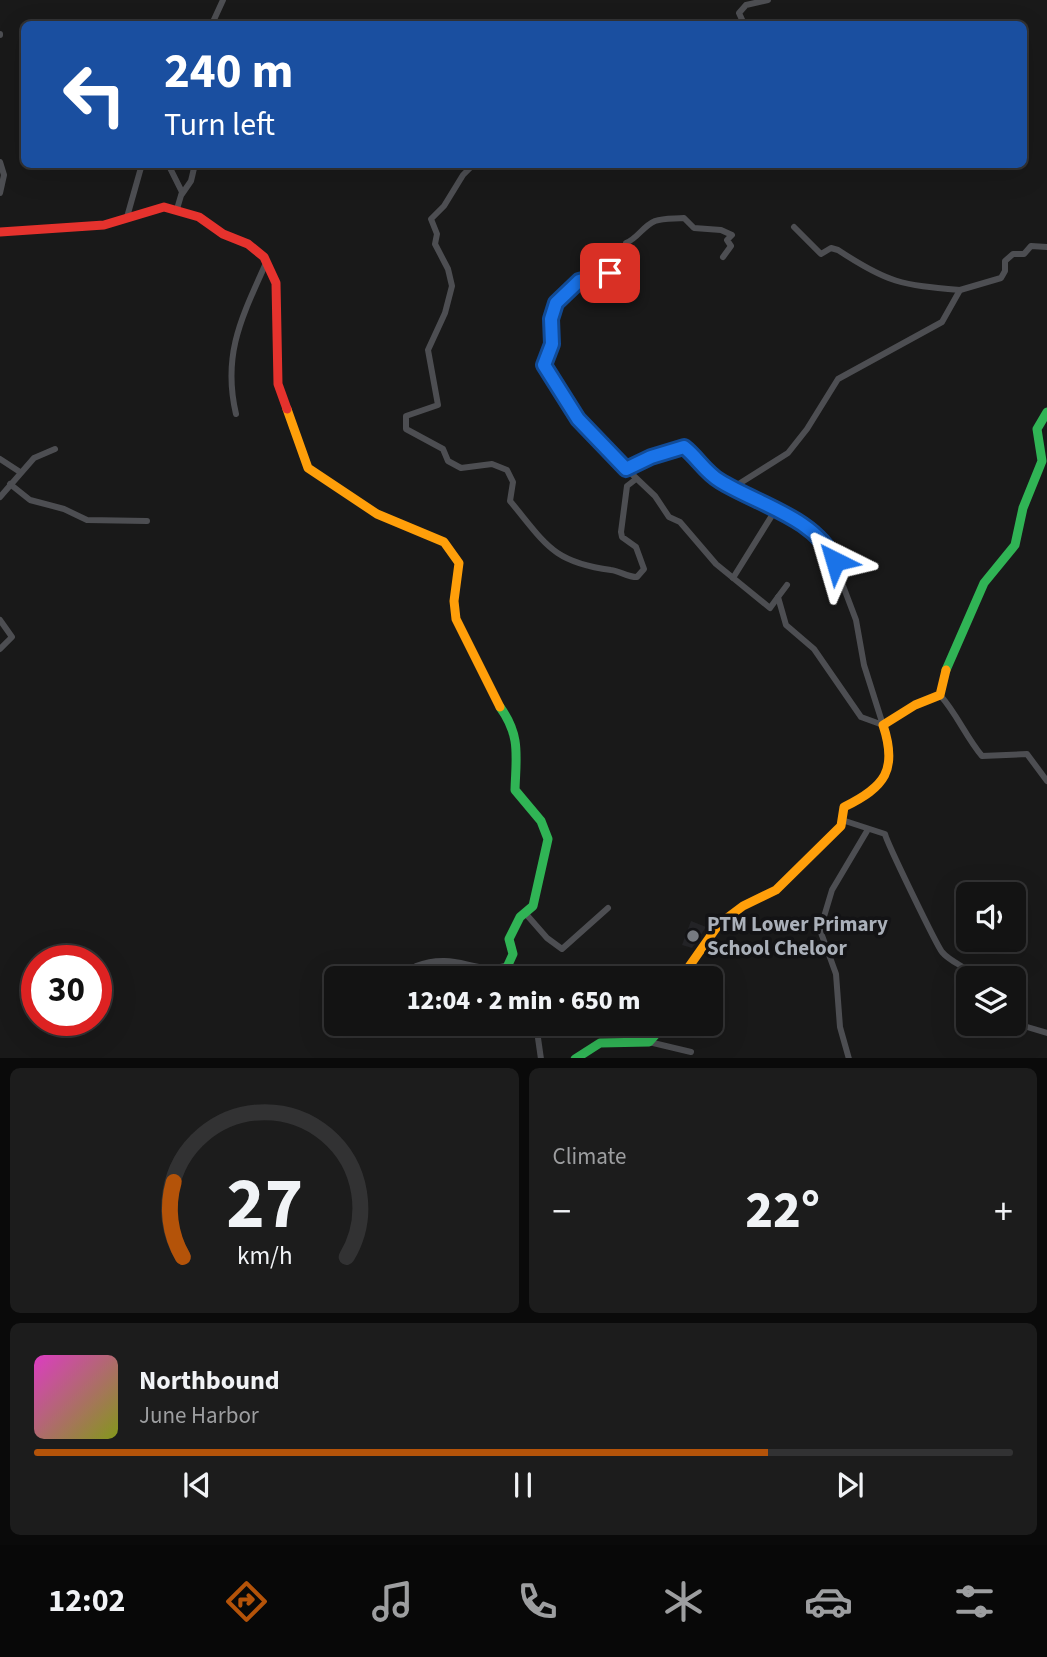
<!DOCTYPE html>
<meta charset="utf-8">
<style>
:root{--surface:#131313;--page:#1c1c1c;--text:#f1f3f6;--muted:#9d9ea0;--line:#323233;--accent:#b45309}
body{margin:0;font-family:"Source Sans 3",sans-serif;background:var(--page);color:var(--text);height:100vh;display:flex;flex-direction:column;font-size:26px;white-space:nowrap}
*{box-sizing:border-box;margin:0}
p{font-size:23px;color:var(--muted)}
.icon{flex:none;width:38px;height:38px;fill:none;stroke:currentColor;stroke-width:2;stroke-linecap:round;stroke-linejoin:round}
.map{position:relative;height:1058px;overflow:hidden}
.panel{display:flex;flex-direction:column;gap:10px;padding:10px;background:#0a0a0a;flex:1}
.panel>*{flex:none}
.banner{position:absolute;left:21px;top:21px;width:1006px;height:147px;border-radius:10px;box-shadow:0 7px 28px #0002,0 0 0 2px var(--line);background:#1a4fa0;color:#fff;overflow:hidden}
.tools{position:absolute;left:956px;top:882px;display:grid;gap:14px}
.tools a{display:grid;place-items:center;width:70px;height:70px;border-radius:10px;background:var(--surface);box-shadow:0 7px 28px #0002,0 0 0 2px var(--line);font-size:35px}
.speed{position:absolute;left:21px;top:945px;display:flex;gap:14px;font-size:35px;font-weight:700;text-align:center}
.speed>*{display:grid;place-content:center;width:91px;height:91px;border-radius:50%;background:var(--surface);box-shadow:0 7px 28px #0002,0 0 0 2px var(--line);line-height:1}
.speed .limit{border:10px solid #d22;background:#fff;color:#111}
.pin{position:absolute;display:grid;place-items:center;width:60px;height:60px;color:#fff;margin:-30px;border-radius:14px;box-shadow:0 4px 10px #0006}
.me{position:absolute;width:77px;margin:-38px;rotate:320deg;stroke-linejoin:round;filter:drop-shadow(0 0 5px #0008)}
.turn{display:flex;align-items:center;gap:24px;height:147px;padding:0 28px;font-size:32px}
.turn .icon{width:91px;height:91px;stroke-width:2.5}
.turn b{display:block;font-size:49px;line-height:60px}
.big{font-size:52px;font-weight:800;line-height:1.1}
.panel .card{flex:1;display:flex;flex-direction:column;justify-content:center;gap:10px;min-width:0;padding:0 24px;border-radius:10px;background:var(--page)}
.panel .dial{align-items:center;gap:0}
.dial svg{height:182px;overflow:visible;fill:none;stroke:var(--line);stroke-width:7;stroke-linecap:round;text-anchor:middle}
.dial text{fill:var(--text);stroke:none}
.song{display:flex;align-items:center;gap:21px}
.cover{width:84px;height:84px;border-radius:10px;background:linear-gradient(135deg,hsl(310 70% 55%),hsl(70 70% 35%))}
.played{height:7px;border-radius:4px;background:linear-gradient(90deg,var(--accent) 75%,var(--line) 75%)}
.keys{display:flex;justify-content:space-around;direction:ltr}
.heat{display:flex;justify-content:space-between;align-items:center;font-size:38px;direction:ltr}
.panel .tiles{flex:1;display:grid;gap:10px;grid-template-columns:1fr 1fr}
.card:last-child{grid-column:span 2}
.trip{position:absolute;left:324px;top:966px;width:399px;height:70px;border-radius:10px;background:var(--surface);box-shadow:0 7px 28px #0002,0 0 0 2px var(--line);font-weight:800;line-height:70px;text-align:center}
.dock{display:flex;height:112px;justify-content:space-around;align-items:center;background:#080808;color:var(--muted)}
.dock .icon{width:49px;height:49px}
.dock .on{color:var(--accent)}
.dock b{font-size:32px;color:var(--text)}
.map>svg:first-child{display:block}
.built{fill:#232326}
.lines{fill:none;stroke-linecap:round;stroke-linejoin:round}
.street{stroke:#4d4e52;stroke-width:6}
.fast{stroke:#30b455;stroke-width:9}
.slow{stroke:#ff9f0a;stroke-width:9}
.jam{stroke:#e5322d;stroke-width:9}
.route-casing{stroke:#114b97;stroke-width:18}
.route{stroke:#1a73e8;stroke-width:12}
.poi-dot{fill:#777b81;stroke:#131315;stroke-width:2.5}
.labels{text-anchor:middle;stroke-width:7;stroke-linejoin:round;paint-order:stroke}
.poi-label{font-size:21px;font-weight:bold;fill:#aab0b9;stroke:#131315;text-anchor:start}
</style>
<div class="map">
<svg width="1047" height="1059" viewBox="0 0 1047 1059">
<rect width="100%" height="100%" fill="#191919"/>
<path class="built" d="M691 921 706 927 692 948 682 945Z"/>
<g class="lines">
<g class="street">
<path d="M212 24 223 0"/>
<path d="M744 24 739 13 746 5 768 0"/>
<path d="M0 34V35"/>
<path d="M0 162 4 175 0 193"/>
<path d="M168 164 182 192 177 209"/>
<path d="M474 164 463 175 444 206 431 219 437 234 435 244 448 269 452 286 445 313 428 350 438 405 406 416V429L443 449 448 461 461 468 492 464 507 470 513 482 510 501C546 544 552 562 611 570 620 571 627 577 637 577L644 569 636 547 622 537 621 532 627 486 636 479"/>
<path d="M182 194 191 181 195 164"/>
<path d="M127 217 142 164"/>
<path d="M794 227 821 254 831 248 838 250C888 283 901 285 960 290"/>
<path d="M723 257 731 246 727 240 732 235 721 230 694 228 684 218C675 219 664 218 655 221 643 226 638 238 626 243L630 259 627 270 579 281 562 295 553 310 552 344 544 365 578 419 595 439 655 496 669 517 680 522 716 564 770 608 778 597"/>
<path d="M236 414C222 354 242 317 266 263"/>
<path d="M0 459 20 472"/>
<path d="M626 469 651 457 684 447 701 466 734 487"/>
<path d="M10 484 30 500 64 509 87 520 147 521"/>
<path d="M0 497 34 458 55 449"/>
<path d="M733 578 776 509"/>
<path d="M787 585 778 597 786 625 814 649 861 717 883 725 864 665 856 620 828 546 786 515 734 487 788 453 807 429 838 379 942 322 960 290 1001 278 1005 271V261L1013 254H1024L1031 246 1047 247"/>
<path d="M0 620 12 637 0 649"/>
<path d="M940 695C957 714 966 737 982 756L1027 754 1047 781"/>
<path d="M842 820 885 834C887 843 936 944 942 952 951 963 968 967 977 978"/>
<path d="M526 914 547 938 562 949 608 908"/>
<path d="M416 966C457 951 475 976 508 965"/>
<path d="M1013 1019 1017 1024 1047 1033"/>
<path d="M536 1024 541 1059"/>
<path d="M649 1042 691 1052"/>
<path d="M849 1059 840 1027 836 974 820 930 832 890 867 831"/>
</g>
<g class="fast">
<path d="M946 670 984 583 1015 545 1023 508 1042 461 1037 429 1047 412"/>
<path d="M500 707C521 736 516 756 515 790L541 821 548 839 533 906 520 917 509 939 513 954 508 965 514 978"/>
<path d="M575 1059 600 1043 649 1042 665 1024"/>
</g>
<g class="slow">
<path d="M287 409 308 468 377 514 444 542 459 563 454 601 456 619 500 707"/>
<path d="M681 978 719 924 743 906 776 890 841 826 844 807C885 787 898 770 883 725L915 705 940 695 946 670"/>
</g>
<path class="jam" d="M0 232 104 225 164 207 199 217 223 234 248 244 264 257 276 283 278 384 287 409"/>
</g>
<g class="lines">
<g class="route-casing">
<path id="route" d="M610 273 579 281 556 303 551 319 552 344 544 365 578 419 626 469 651 457 684 447C697 457 705 472 720 481 757 504 816 518 835 561"/>
</g>
<use href="#route" class="route"/>
</g>
<circle class="poi-dot" cx="693" cy="936" r="7"/>
<g class="labels">
<g class="poi-label">
<text x="707" y="931">PTM Lower Primary<tspan x="707" dy="24">School Cheloor</tspan></text>
</g>
</g>
</svg>
<div class="tools">
<a><svg class="icon" aria-label="sound" viewBox="0 0 24 24"><path d="M4 9h4l5-4v14l-5-4H4zM17 9q2 3 0 6"/></svg></a>
<a><svg class="icon" aria-label="layers" viewBox="0 0 24 24"><path d="M12 4l9 5-9 5-9-5zM3 14l9 5 9-5"/></svg></a>
</div>
<div class="speed"><div class="limit">30</div></div>
<div class="pin" style="left:610px;top:273px;background:#d93025"><svg class="icon" aria-label="arrive" viewBox="0 0 24 24"><path d="M6 21V4h12l-3 4 3 4H6"/></svg></div>
<svg class="me" style="left:835px;top:561px" viewBox="-20 -20 40 40"><path d="M0-17L14 15 0 8-14 15z" fill="#1a73e8" stroke="#fff" stroke-width="4"/></svg>
<div class="trip">12:04 · 2 min · 650 m</div>
<div class="banner">
<div class="turn"><svg class="icon" aria-label="left" viewBox="0 0 24 24"><path d="M17 20v-9H6M10 6l-5 5 5 5"/></svg><div><b>240 m</b>Turn left</div></div>
</div>
</div>
<section class="panel">
<div class="tiles">
<div class="card dial"><svg viewBox="0 0 100 80">
<path d="M14 69A42 42 0 1 1 86 69"/>
<path d="M14 69A42 42 0 0 1 10 36" stroke="#b45309"/>
<text x="50" y="56" font-size="32" font-weight="700">27</text>
<text x="50" y="72" font-size="11">km/h</text>
</svg></div>
<div class="card"><p>Climate</p>
<div class="heat"><a>−</a><b class="big">22°</b><a>+</a></div>
</div>
<div class="card">
<div class="song"><i class="cover"></i><div><b>Northbound</b><p>June Harbor</p></div></div>
<div class="played"></div>
<div class="keys"><svg class="icon" aria-label="previous" viewBox="0 0 24 24"><path d="M18 5L8 12l10 7zM5 5v14"/></svg><svg class="icon" aria-label="pause" viewBox="0 0 24 24"><path d="M8 5v14M16 5v14"/></svg><svg class="icon" aria-label="next" viewBox="0 0 24 24"><path d="M6 5l10 7-10 7zM19 5v14"/></svg></div>
</div>
</div>
</section>
<nav class="dock">
<b>12:02</b>
<svg class="icon on" aria-label="directions" viewBox="0 0 24 24"><path d="M12 3l9 9-9 9-9-9zM9 14v-3h6M13 9l2 2-2 2"/></svg>
<svg class="icon" aria-label="music" viewBox="0 0 24 24"><path d="M9 18V5l10-2v13"/><circle cx="6" cy="18" r="3"/><circle cx="16" cy="16" r="3"/></svg>
<svg class="icon" aria-label="phone" viewBox="0 0 24 24"><path d="M5 4h4l2 5-3 2q2 4 5 5l2-3 5 2v4C11 20 4 13 5 4z"/></svg>
<svg class="icon" aria-label="climate" viewBox="0 0 24 24"><path d="M12 3v18M4 7l16 10M4 17L20 7"/></svg>
<svg class="icon" aria-label="car" viewBox="0 0 24 24"><path d="M5 17H2v-5l4-1 3-4h7l3 4 3 1v5h-3M9 17h6M6 11h13"/><circle cx="7" cy="17" r="2"/><circle cx="17" cy="17" r="2"/></svg>
<svg class="icon" aria-label="filters" viewBox="0 0 24 24"><path d="M4 7h16M4 17h16"/><circle cx="9" cy="7" r="2"/><circle cx="15" cy="17" r="2"/></svg>
</nav>
